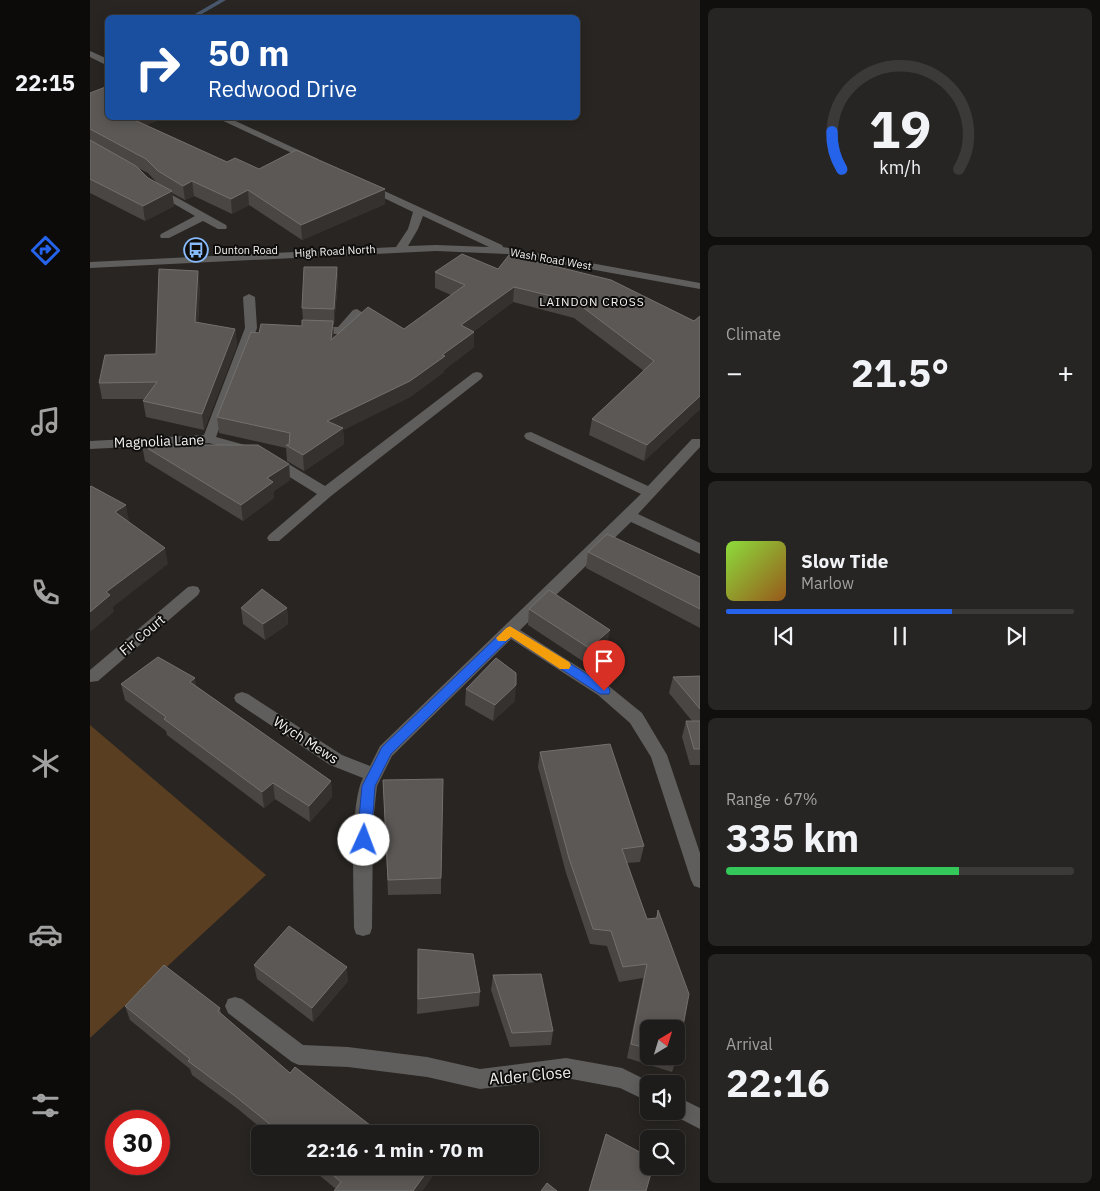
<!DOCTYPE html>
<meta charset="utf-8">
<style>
:root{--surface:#1e1c1a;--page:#262523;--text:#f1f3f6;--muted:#a1a1a2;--line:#3c3a39;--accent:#2563eb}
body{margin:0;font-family:"IBM Plex Sans",sans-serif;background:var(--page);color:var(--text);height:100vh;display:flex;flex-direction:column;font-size:19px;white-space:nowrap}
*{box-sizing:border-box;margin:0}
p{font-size:16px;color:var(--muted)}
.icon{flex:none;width:28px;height:28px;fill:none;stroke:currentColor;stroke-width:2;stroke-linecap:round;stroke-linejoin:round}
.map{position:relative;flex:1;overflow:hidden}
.details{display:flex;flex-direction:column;gap:8px;padding:8px;background:#100f0e;width:400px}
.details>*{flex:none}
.banner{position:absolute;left:15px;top:15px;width:475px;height:105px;border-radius:8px;box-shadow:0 2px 12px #0003,0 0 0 1px var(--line);background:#1a4fa0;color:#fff;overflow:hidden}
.needle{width:32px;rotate:38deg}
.tools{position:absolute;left:550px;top:1020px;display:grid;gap:10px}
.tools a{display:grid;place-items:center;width:45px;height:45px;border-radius:8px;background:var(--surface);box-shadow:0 2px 12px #0003,0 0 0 1px var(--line);font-size:25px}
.speed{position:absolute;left:15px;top:1110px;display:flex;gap:10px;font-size:25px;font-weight:700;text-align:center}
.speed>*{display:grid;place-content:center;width:65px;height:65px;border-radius:50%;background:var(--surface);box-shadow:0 2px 12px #0003,0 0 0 1px var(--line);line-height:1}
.speed .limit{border:8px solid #d22;background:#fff;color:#111}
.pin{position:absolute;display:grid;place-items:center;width:42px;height:42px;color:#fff;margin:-51px -21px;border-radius:50% 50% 50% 0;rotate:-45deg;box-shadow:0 0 5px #0007}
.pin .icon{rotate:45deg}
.me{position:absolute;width:55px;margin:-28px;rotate:2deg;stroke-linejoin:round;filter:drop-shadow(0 0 4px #0008)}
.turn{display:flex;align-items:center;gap:18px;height:105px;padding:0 20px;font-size:22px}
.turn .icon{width:65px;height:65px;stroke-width:2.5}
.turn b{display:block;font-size:35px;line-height:42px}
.big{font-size:38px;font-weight:700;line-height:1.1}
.details .widget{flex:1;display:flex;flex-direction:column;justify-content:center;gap:8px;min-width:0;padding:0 18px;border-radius:8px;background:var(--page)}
.details .dial{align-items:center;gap:0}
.dial svg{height:130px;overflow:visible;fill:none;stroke:var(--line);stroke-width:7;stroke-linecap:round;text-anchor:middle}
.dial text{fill:var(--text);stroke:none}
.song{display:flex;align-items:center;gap:15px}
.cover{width:60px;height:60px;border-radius:8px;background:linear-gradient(135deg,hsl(90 70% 55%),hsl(30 70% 35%))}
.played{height:5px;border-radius:2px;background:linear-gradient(90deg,var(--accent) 65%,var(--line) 65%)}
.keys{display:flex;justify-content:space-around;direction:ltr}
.heat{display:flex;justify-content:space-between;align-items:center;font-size:28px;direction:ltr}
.charge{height:8px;border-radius:4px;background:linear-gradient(90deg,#34c759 67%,var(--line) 0)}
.trip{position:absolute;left:161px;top:1125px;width:288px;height:50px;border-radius:8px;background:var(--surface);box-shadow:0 2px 12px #0003,0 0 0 1px var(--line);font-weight:700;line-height:50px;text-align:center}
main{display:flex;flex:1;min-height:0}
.tab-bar{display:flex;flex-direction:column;width:90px;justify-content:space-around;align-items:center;background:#0c0b0a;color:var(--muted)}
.tab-bar .icon{width:35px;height:35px}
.tab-bar .selected{color:var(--accent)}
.tab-bar b{font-size:22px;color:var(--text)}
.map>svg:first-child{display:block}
.green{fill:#5a3e21}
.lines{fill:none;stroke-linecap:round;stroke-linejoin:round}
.stream{fill:#49576d;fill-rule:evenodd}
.minor{fill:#605e5c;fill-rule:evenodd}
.wall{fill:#494643;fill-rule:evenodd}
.shaded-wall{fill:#34312e}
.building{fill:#5b5856;stroke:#73706e}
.route{fill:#2563eb;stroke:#184099}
.slow{fill:#f59e0b}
.labels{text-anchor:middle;stroke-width:4;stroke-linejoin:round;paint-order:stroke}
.far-poi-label{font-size:11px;fill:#f4f2f0;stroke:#100e0d;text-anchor:start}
.far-street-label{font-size:11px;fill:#f4f2f0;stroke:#100e0d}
.far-neighbourhood-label{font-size:12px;letter-spacing:1px;fill:#f4f2f0;stroke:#100e0d}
.street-label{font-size:14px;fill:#f4f2f0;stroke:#100e0d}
.near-street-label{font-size:16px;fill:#f4f2f0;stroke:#100e0d}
</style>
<main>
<nav class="tab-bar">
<b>22:15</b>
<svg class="icon selected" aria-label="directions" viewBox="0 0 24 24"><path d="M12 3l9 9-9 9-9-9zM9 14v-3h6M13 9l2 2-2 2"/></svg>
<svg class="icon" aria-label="music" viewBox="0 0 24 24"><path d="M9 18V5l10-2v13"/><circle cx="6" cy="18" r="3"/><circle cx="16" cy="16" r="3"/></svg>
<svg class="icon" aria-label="phone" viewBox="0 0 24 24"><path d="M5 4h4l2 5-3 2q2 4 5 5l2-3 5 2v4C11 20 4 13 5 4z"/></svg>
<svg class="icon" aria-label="climate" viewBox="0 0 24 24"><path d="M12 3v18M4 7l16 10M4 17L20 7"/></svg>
<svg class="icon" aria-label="car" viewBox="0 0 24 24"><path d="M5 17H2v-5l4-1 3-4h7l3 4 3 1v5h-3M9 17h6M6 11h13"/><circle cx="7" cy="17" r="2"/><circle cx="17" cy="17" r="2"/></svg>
<svg class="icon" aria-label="filters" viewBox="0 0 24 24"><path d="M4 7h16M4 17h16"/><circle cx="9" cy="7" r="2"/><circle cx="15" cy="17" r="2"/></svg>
</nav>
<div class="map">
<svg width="610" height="1191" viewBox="0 0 610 1191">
<rect width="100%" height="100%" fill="#282522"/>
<path class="green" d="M0 725 176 875 0 1038Z"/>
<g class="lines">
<path class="stream" d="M129 0H136L105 18H98Z"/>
<g class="minor">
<path d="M0 51 18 59V66L0 57Z"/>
<path d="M127 118H139L228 159 227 161H219Z"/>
<path d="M277 183 412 245 413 247 610 283V289L417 254 346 251 0 268V262L306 247 318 229 323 212 273 188 272 186 273 184ZM333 216 399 247 346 245 318 246 328 229Z"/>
<path d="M66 186 136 225 137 227 136 229H128L113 221 79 238H71L70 236 71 234 105 216 62 191 61 189 62 187Z"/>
<path d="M159 294 165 297 167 328 126 437 166 448 168 451 166 454 161 455 119 443 0 449V441L114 435 155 328 153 297Z"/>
<path d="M267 309 273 313 255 334H223L217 330 223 326 248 327 263 310Z"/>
<path d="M387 372 391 373 393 376 391 379 241 496 189 541H179L177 538 179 535 227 494 177 463 175 460 177 457H187L235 486 383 373Z"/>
<path d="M441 432 558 486 602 439H610V447L548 514 610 543V554L541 522 430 630 520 687 552 713 577 755 610 853V888L604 886 601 880 561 757 540 723 508 695 421 639 302 756 287 786 283 822 282 928 280 934 273 936 266 934 264 928C264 894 259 805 273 778L240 765 146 702 144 698 146 694 152 692 158 694 252 755 280 766 290 746 551 494 436 439 434 436 436 433Z"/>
<path d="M103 586 108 587 110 591 108 595 8 681 0 682V670L98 587Z"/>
<path d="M145 997 152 999 213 1045 258 1047 337 1057 390 1069 476 1058 532 1068 564 1084H559V1102L530 1088 476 1078 390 1089 337 1077 258 1067 209 1065 202 1062 138 1013 135 1006 138 999Z"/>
<path d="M586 1096 610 1108V1129L579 1113 578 1111H586Z"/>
</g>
</g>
<g class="wall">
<path d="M0 93 66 121 56 125 137 162 169 169 295 189V204L212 240 159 205 142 214 104 196 95 200 82 193 84 206 55 221 0 193ZM48 168 58 173 68 184 58 178Z"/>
<path d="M247 267 248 282 244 325H243V338L314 329 361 295 345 288V272L408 269 604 321 610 316V409L554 461 499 435 502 419 554 371 484 318 423 302 384 331V347L354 370V372L320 397 253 430 254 444 214 471 197 461 196 448 129 433 127 417 169 333 212 326 213 320 212 308Z"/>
<path d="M110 286 108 323 145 329 147 345 114 430 56 417 53 401 54 399H12L9 383 66 354Z"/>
<path d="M52 445 199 464 200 480 184 491V498L153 521 55 461Z"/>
<path d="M498 552 610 577V628L496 568Z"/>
<path d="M151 608H197L198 624 175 640 153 624Z"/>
<path d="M439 609 517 646 497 664 438 625Z"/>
<path d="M610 676V765H600L592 737 596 721H602L579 693 583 677Z"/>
<path d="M31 684 106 686 241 781 242 797 220 822 185 799 174 808 77 735 76 731 35 700Z"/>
<path d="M376 689 425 701 403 721 375 705Z"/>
<path d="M450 752 554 846 550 862 537 863 557 919 566 918 568 910 587 1058 582 1072 537 1058 553 978 529 982 517 946 500 944 476 873 448 767ZM559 1029 586 1056H559Z"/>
<path d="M293 780 351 878V894L298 895Z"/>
<path d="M328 949 390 992 389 1006 327 1014Z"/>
<path d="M164 965 258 981 223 1022 167 979Z"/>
<path d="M403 975 463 1031 461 1045 420 1047 401 990Z"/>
<path d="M35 1006 130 1008 131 1014 200 1073 289 1132 303 1134H178L148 1109 102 1075 100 1069 40 1020Z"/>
<path d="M218 1166H343L342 1177 332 1191H244L246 1189Z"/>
</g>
<g class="shaded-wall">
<path d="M39 118H65L66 121 41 132Z"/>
<path d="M102 181 104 196 95 200 93 186Z"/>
<path d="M295 189V204L212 240 211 225Z"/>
<path d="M158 190 159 205 142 214 141 199Z"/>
<path d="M82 191 84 206 55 221 53 206Z"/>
<path d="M247 267 248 282 244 325V309Z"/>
<path d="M108 271 110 286 107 338 105 322Z"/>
<path d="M424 287 423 302 370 341 371 325Z"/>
<path d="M243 321 244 337 242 356 241 340Z"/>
<path d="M145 329 147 345 114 430 112 414Z"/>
<path d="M384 332V347L354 370V372L320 397 253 430 254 444 214 471 213 455 237 421 352 355Z"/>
<path d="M610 396V409L554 461 557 445Z"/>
<path d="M199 464 200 480 184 491V498L153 521 151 505 177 478Z"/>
<path d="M36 505 39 521 29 528 25 512Z"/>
<path d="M75 548 78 564 23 607 24 612 0 632V612L16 592Z"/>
<path d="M197 608 198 624 175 640 173 624Z"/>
<path d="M520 630 517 646 497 664 499 648Z"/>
<path d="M105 678 108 695 100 682Z"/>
<path d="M426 685 425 701 403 721 405 705Z"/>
<path d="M241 781 242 797 220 822 219 806Z"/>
<path d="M183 783 185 799 174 808 172 792Z"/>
<path d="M257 967 258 981 223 1022 222 1008Z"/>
<path d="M341 1166H343L342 1177 332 1191H323Z"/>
</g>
<g class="building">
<path d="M18 86V118H40L137 162 145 158 169 169 206 150 295 189 211 225 158 190 141 199 102 181 93 186 68 171 56 159 0 129V93Z"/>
<path d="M0 140 46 166 58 178 82 191 53 206 0 179Z"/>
<path d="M372 254 408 269 419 255 521 280 604 321 610 316V396L557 445 502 419 564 361 486 302 424 287 371 325 384 332 352 355 355 356 320 381 237 421 253 428 213 455 196 445H199L200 433 127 417 161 332 169 333 171 324 212 326V320L243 321 241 340 278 307 314 329 375 285 345 272Z"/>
<path d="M214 267H247L244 309 212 308Z"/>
<path d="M69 269 108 271 105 322 145 329 112 414 53 401 67 382 9 383 15 355 66 354Z"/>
<path d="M52 445H168L199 464 177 478 183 482 151 505Z"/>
<path d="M1 486 36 505 25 512 75 548 16 592 20 595 0 612V487Z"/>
<path d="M517 534 610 577V609L498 552Z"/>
<path d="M172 589 197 608 173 624 151 608Z"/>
<path d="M459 590 520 630 499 648 439 609Z"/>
<path d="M68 657 105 678 100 682 241 781 219 806 183 783 172 792 74 719 76 717 31 684Z"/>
<path d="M406 658 426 673V685L405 705 376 689Z"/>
<path d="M610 676V709L583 677Z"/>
<path d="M596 721H610V749H604Z"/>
<path d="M520 744 554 846 532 849 557 919 567 918 568 910 599 994 587 1058 582 1056H586V1029H559V1049L541 1044 557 964 533 967 521 931 503 929 479 858 450 752Z"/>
<path d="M353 779 351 878 298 880 293 780Z"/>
<path d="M199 926 257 967 222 1008 164 965Z"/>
<path d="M328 949 383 954 390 992 328 999Z"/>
<path d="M74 965 130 1008 128 1011 200 1073 205 1067 289 1132 294 1127 303 1134H192L145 1096 98 1061 100 1059 35 1006Z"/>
<path d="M451 974 463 1031 422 1033 403 975Z"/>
<path d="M516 1134 559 1157V1166H563L556 1191H499Z"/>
<path d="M232 1166H341L323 1191H244L251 1182Z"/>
<path d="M457 1183 467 1191H451Z"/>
</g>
<path class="route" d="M420 626 519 688 520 691 519 694H510L421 637 301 754 285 786 281 840 279 844 274 845 269 844 267 840 272 786 292 747 416 628Z"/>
<path class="slow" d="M420 626 479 662 481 665 479 669H470L421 637 416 641H408L406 638 416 628Z"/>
<defs>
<g id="bus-ring" transform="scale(1.25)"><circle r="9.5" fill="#100e0d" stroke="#87bbfb" stroke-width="1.5"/><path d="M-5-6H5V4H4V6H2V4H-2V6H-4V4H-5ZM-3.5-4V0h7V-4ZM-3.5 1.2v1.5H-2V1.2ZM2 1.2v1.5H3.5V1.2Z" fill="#87bbfb"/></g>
</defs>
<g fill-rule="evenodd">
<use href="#bus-ring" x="106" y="250"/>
</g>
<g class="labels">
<g class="far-poi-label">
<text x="124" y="254">Dunton Road</text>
</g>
<g class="far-street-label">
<text transform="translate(245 251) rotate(-3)" y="4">High Road North</text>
<text transform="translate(461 259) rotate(10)" y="4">Wash Road West</text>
</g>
<g class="far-neighbourhood-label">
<text x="502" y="306">LAINDON CROSS</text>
</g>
<g class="street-label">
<text transform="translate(69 441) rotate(-2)" y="5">Magnolia Lane</text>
<text transform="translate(52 635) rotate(-40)" y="5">Fir Court</text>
<text transform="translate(216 740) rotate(33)" y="5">Wych Mews</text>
</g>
<g class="near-street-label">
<text transform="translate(440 1075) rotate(-5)" y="6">Alder Close</text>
</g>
</g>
</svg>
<div class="tools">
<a><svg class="needle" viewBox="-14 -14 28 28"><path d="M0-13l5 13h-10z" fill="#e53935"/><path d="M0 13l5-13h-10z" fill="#a1a1a2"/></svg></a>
<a><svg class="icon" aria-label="sound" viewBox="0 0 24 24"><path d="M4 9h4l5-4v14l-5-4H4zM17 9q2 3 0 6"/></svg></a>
<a><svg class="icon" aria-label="search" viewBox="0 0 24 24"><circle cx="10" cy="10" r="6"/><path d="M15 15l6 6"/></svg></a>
</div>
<div class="speed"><div class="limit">30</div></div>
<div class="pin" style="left:514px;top:691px;background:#d93025"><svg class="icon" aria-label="arrive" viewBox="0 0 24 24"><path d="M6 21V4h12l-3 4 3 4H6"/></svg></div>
<svg class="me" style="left:274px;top:840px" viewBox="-20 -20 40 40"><circle r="19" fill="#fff"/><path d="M0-13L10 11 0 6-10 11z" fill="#2563eb"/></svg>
<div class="trip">22:16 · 1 min · 70 m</div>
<div class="banner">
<div class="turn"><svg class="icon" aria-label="right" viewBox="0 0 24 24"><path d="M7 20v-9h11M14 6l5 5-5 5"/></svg><div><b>50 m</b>Redwood Drive</div></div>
</div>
</div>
<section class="details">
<div class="widget dial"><svg viewBox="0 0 100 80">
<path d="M14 69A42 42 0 1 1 86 69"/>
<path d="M14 69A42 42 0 0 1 8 46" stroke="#2563eb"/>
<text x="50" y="56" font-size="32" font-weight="700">19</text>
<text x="50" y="72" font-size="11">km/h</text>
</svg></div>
<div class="widget"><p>Climate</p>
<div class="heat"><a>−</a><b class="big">21.5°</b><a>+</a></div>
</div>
<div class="widget">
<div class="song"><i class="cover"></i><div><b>Slow Tide</b><p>Marlow</p></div></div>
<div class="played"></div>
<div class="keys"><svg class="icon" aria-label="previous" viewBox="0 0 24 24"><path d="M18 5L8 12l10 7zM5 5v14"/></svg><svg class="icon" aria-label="pause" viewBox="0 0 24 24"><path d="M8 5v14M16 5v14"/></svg><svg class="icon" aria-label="next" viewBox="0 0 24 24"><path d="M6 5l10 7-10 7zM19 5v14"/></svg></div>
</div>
<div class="widget"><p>Range · 67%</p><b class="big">335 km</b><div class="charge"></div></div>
<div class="widget"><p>Arrival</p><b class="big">22:16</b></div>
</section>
</main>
